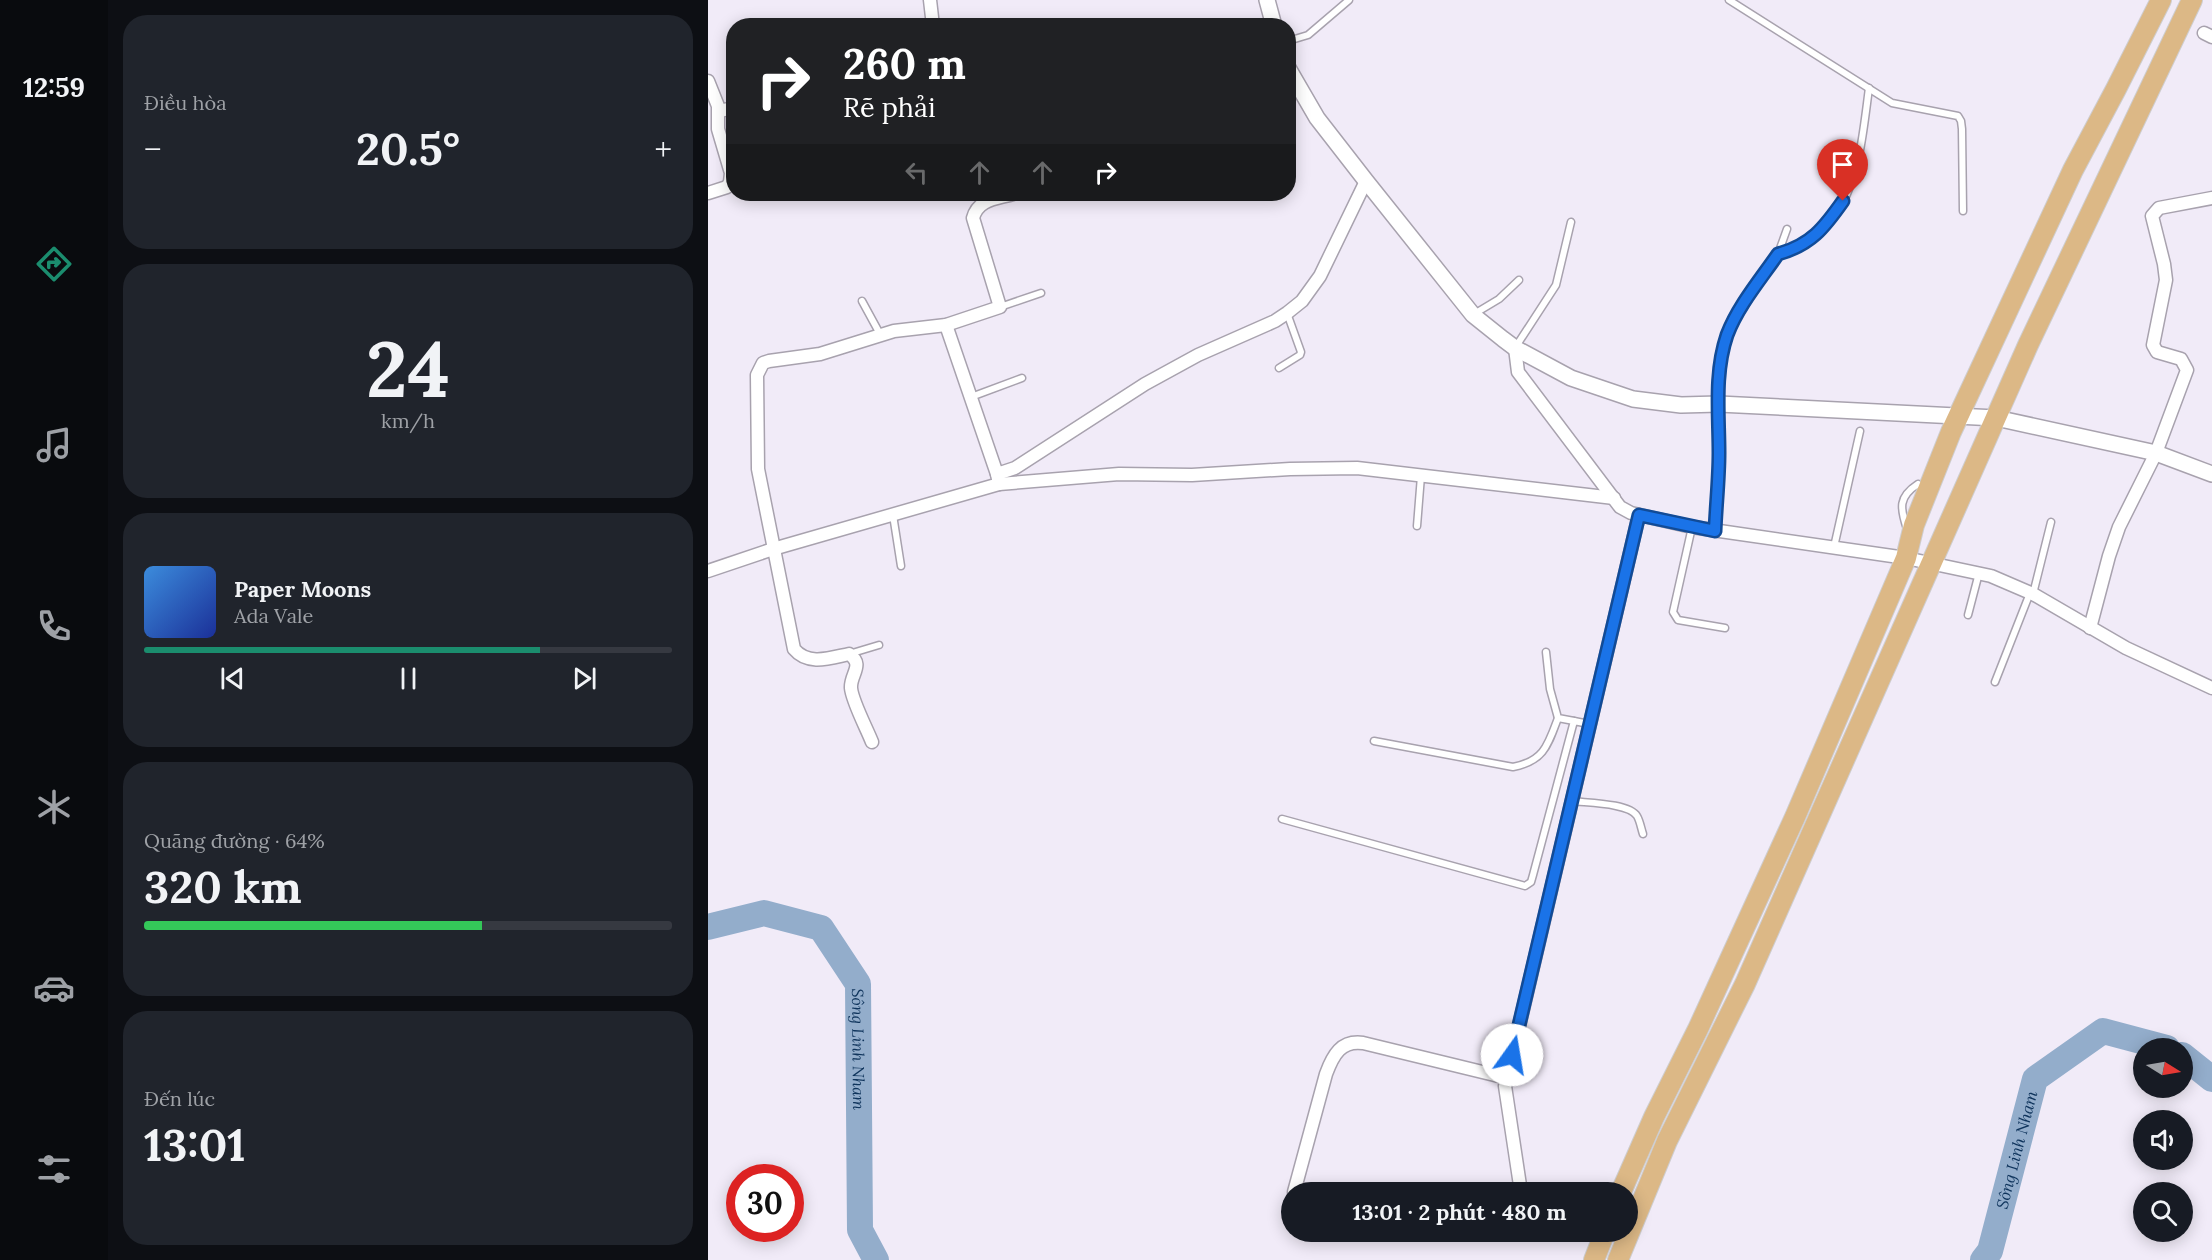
<!DOCTYPE html>
<html lang="vi">
<meta charset="utf-8">
<style>
:root{--surface:#171b24;--page:#20242c;--text:#f1f3f6;--muted:#9ea1a6;--line:#363941;--accent:#1b8d6e}
body{margin:0;font-family:Lora,serif;background:var(--page);color:var(--text);height:100vh;display:flex;flex-direction:column;font-size:22px;white-space:nowrap}
*{box-sizing:border-box;margin:0}
p{font-size:20px;color:var(--muted)}
.icon{flex:none;width:33px;height:33px;fill:none;stroke:currentColor;stroke-width:2;stroke-linecap:round;stroke-linejoin:round}
.map{position:relative;flex:1;overflow:hidden}
.panel{display:flex;flex-direction:column;gap:15px;padding:15px;background:#0d0f14;width:600px}
.panel>*{flex:none}
.guide{position:absolute;left:18px;top:18px;width:570px;height:183px;border-radius:24px;box-shadow:0 3px 15px #0003;background:#202124;color:#fff;overflow:hidden}
.needle{width:39px;rotate:101deg}
.tools{position:absolute;left:1425px;top:1038px;display:grid;gap:12px}
.tools a{display:grid;place-items:center;width:60px;height:60px;border-radius:50%;background:var(--surface);box-shadow:0 3px 15px #0003;font-size:30px}
.speed{position:absolute;left:18px;top:1164px;display:flex;gap:12px;font-size:30px;font-weight:700;text-align:center}
.speed>*{display:grid;place-content:center;width:78px;height:78px;border-radius:50%;background:var(--surface);box-shadow:0 3px 15px #0003;line-height:1}
.speed .limit{border:9px solid #d22;background:#fff;color:#111}
.pin{position:absolute;display:grid;place-items:center;width:51px;height:51px;color:#fff;margin:-62px -26px;border-radius:50% 50% 50% 0;rotate:-45deg;box-shadow:0 0 6px #0007}
.pin .icon{rotate:45deg}
.me{position:absolute;width:66px;margin:-33px;rotate:13deg;stroke-linejoin:round;filter:drop-shadow(0 0 4px #0008)}
.turn{display:flex;align-items:center;gap:21px;height:126px;padding:0 18px;font-size:27px}
.turn .icon{width:78px;height:78px;stroke-width:2.5}
.turn b{display:block;font-size:42px;line-height:51px}
.lanes{display:flex;align-items:center;height:57px;padding:0 18px;background:#0003;justify-content:center;gap:30px;direction:ltr}
.lanes .off{opacity:.35}
.big{font-size:45px;font-weight:700;line-height:1.1}
.panel .tile{flex:1;display:flex;flex-direction:column;justify-content:center;gap:9px;min-width:0;padding:0 21px;border-radius:24px;background:var(--page)}
.panel .dial{align-items:center;gap:0}
.dial b{font-size:78px;line-height:1}
.song{display:flex;align-items:center;gap:18px}
.cover{width:72px;height:72px;border-radius:9px;background:linear-gradient(135deg,hsl(210 70% 55%),hsl(230 70% 35%))}
.played{height:6px;border-radius:3px;background:linear-gradient(90deg,var(--accent) 75%,var(--line) 75%)}
.keys{display:flex;justify-content:space-around;direction:ltr}
.heat{display:flex;justify-content:space-between;align-items:center;font-size:33px;direction:ltr}
.charge{height:9px;border-radius:4px;background:linear-gradient(90deg,#34c759 64%,var(--line) 0)}
.trip{position:absolute;left:573px;top:1182px;width:357px;height:60px;border-radius:30px;background:var(--surface);box-shadow:0 3px 15px #0003;font-weight:700;line-height:60px;text-align:center}
main{display:flex;flex:1;min-height:0}
.tabs{display:flex;flex-direction:column;width:108px;justify-content:space-around;align-items:center;background:#090b0e;color:var(--muted)}
.tabs .icon{width:42px;height:42px}
.tabs .current{color:var(--accent)}
.tabs b{font-size:27px;color:var(--text)}
.map>svg:first-child{display:block}
.lines{fill:none;stroke-linecap:round;stroke-linejoin:round}
.river{stroke:#93adcb;stroke-width:26}
.service-casing{stroke:#a8a2ae;stroke-width:9}
.minor-casing{stroke:#a8a2ae;stroke-width:15}
.tertiary-casing{stroke:#a8a2ae;stroke-width:18}
.trunk-casing{stroke:#cecdce;stroke-width:22}
.service{stroke:#fff;stroke-width:6}
.minor{stroke:#fff;stroke-width:12}
.tertiary{stroke:#fff;stroke-width:15}
.trunk{stroke:#dcb886;stroke-width:20}
.route-casing{stroke:#114b97;stroke-width:15}
.route{stroke:#1a73e8;stroke-width:10}
.labels{text-anchor:middle;stroke-width:4.5;stroke-linejoin:round;paint-order:stroke}
.water-label{font-size:16px;font-style:italic;fill:#0f345c;stroke:#fcfafd}
</style>
<main>
<nav class="tabs">
<b>12:59</b>
<svg class="icon current" aria-label="directions" viewBox="0 0 24 24"><path d="M12 3l9 9-9 9-9-9zM9 14v-3h6M13 9l2 2-2 2"/></svg>
<svg class="icon" aria-label="music" viewBox="0 0 24 24"><path d="M9 18V5l10-2v13"/><circle cx="6" cy="18" r="3"/><circle cx="16" cy="16" r="3"/></svg>
<svg class="icon" aria-label="phone" viewBox="0 0 24 24"><path d="M5 4h4l2 5-3 2q2 4 5 5l2-3 5 2v4C11 20 4 13 5 4z"/></svg>
<svg class="icon" aria-label="climate" viewBox="0 0 24 24"><path d="M12 3v18M4 7l16 10M4 17L20 7"/></svg>
<svg class="icon" aria-label="car" viewBox="0 0 24 24"><path d="M5 17H2v-5l4-1 3-4h7l3 4 3 1v5h-3M9 17h6M6 11h13"/><circle cx="7" cy="17" r="2"/><circle cx="17" cy="17" r="2"/></svg>
<svg class="icon" aria-label="filters" viewBox="0 0 24 24"><path d="M4 7h16M4 17h16"/><circle cx="9" cy="7" r="2"/><circle cx="15" cy="17" r="2"/></svg>
</nav>
<section class="panel">
<div class="tile"><p>Điều hòa</p>
<div class="heat"><a>−</a><b class="big">20.5°</b><a>+</a></div>
</div>
<div class="tile dial"><b>24</b><p>km/h</p></div>
<div class="tile">
<div class="song"><i class="cover"></i><div><b>Paper Moons</b><p>Ada Vale</p></div></div>
<div class="played"></div>
<div class="keys"><svg class="icon" aria-label="previous" viewBox="0 0 24 24"><path d="M18 5L8 12l10 7zM5 5v14"/></svg><svg class="icon" aria-label="pause" viewBox="0 0 24 24"><path d="M8 5v14M16 5v14"/></svg><svg class="icon" aria-label="next" viewBox="0 0 24 24"><path d="M6 5l10 7-10 7zM19 5v14"/></svg></div>
</div>
<div class="tile"><p>Quãng đường · 64%</p><b class="big">320 km</b><div class="charge"></div></div>
<div class="tile"><p>Đến lúc</p><b class="big">13:01</b></div>
</section>
<div class="map">
<svg width="1504" height="1260" viewBox="0 0 1504 1260">
<rect width="100%" height="100%" fill="#f1ebf8"/>
<g class="lines">
<g class="river">
<path id="s1" d="M0 927 56 913 113 928 150 984 152 1230 168 1260"/>
<path d="M1474 1055 1504 1079"/>
<path id="s2" d="M1275 1260 1282 1251 1327 1079 1395 1031 1459 1048"/>
</g>
<g class="service-casing">
<g id="service">
<path d="M1021 0 1184 103 1250 116 1253 121 1254 129 1255 211"/>
<path d="M580 41 600 35 641 0"/>
<path d="M1070 254C1148 233 1152 155 1161 88"/>
<path d="M154 301 172 334"/>
<path d="M292 307 333 293"/>
<path d="M766 314 791 299 811 280"/>
<path d="M807 348 848 285 863 222"/>
<path d="M571 368 592 355 593 352 579 313"/>
<path d="M263 397 314 378"/>
<path d="M185 515 193 566"/>
<path d="M709 526 713 476"/>
<path d="M984 527 965 612 970 620 1017 628"/>
<path d="M1199 529C1192 508 1190 497 1210 484"/>
<path d="M1007 531 1011 453V372L1014 351 1020 333 1031 310 1070 254 1079 229"/>
<path d="M1126 547 1152 431"/>
<path d="M1325 594 1343 522"/>
<path d="M1260 615 1271 573"/>
<path d="M838 652 842 689 850 718 866 721"/>
<path d="M141 654 171 645"/>
<path d="M1287 682 1322 593"/>
<path d="M666 741 805 767C836 761 840 745 850 718"/>
<path d="M864 801C879 803 921 803 929 816 932 821 933 828 935 834"/>
<path d="M574 819 817 886 823 882 825 875 866 721 881 724"/>
</g>
</g>
<g class="minor-casing">
<g id="minor">
<path d="M222 0 225 26"/>
<path d="M1496 33 1504 37"/>
<path d="M0 81 10 106V129L23 173 22 182 19 187 0 193"/>
<path d="M11 111 26 108"/>
<path d="M238 325 289 474"/>
<path d="M807 348 810 372 912 507 923 513 984 527 1198 558 1283 576 1325 594 1418 648 1504 688"/>
<path d="M291 484 411 474 484 475 582 469 649 468 906 498"/>
<path d="M0 571 65 549 291 484 289 474 307 468 437 384 490 355 567 321 579 313 594 301 612 276 658 181"/>
<path d="M1382 628 1401 556 1411 527 1448 453 1479 370 1473 359 1449 352 1445 345 1458 280 1456 264 1444 216 1451 208 1504 198"/>
<path d="M164 742C159 729 144 701 143 688 142 674 157 665 141 654 122 658 100 666 86 649L50 469 49 375 55 363 61 361 112 354 186 331 238 325 292 307 265 218C270 199 288 199 305 194"/>
<path d="M586 1192 618 1074C625 1055 633 1040 655 1043L799 1078"/>
<path d="M813 1192 797 1086 931 515"/>
<path d="M583 1204 584 1202"/>
</g>
</g>
<g class="tertiary-casing">
<g id="tertiary">
<path d="M559 0 566 26"/>
<path d="M580 68 609 118 658 181 765 315 795 339 807 348 863 378 925 399 973 405 1011 404 1288 418 1448 453 1504 474"/>
</g>
</g>
<g class="trunk-casing">
<g id="trunk">
<path d="M913 1192 946 1117 990 1029 1087 817 1198 558 1206 525 1243 432 1365 170 1408 89 1453 0"/>
<path d="M886 1260 897 1232"/>
<path d="M910 1260 959 1141 1037 984 1320 345 1484 0"/>
</g>
</g>
<use href="#service" class="service"/>
<use href="#minor" class="minor"/>
<use href="#tertiary" class="tertiary"/>
<use href="#trunk" class="trunk"/>
</g>
<g class="lines">
<g class="route-casing">
<path id="route" d="M804 1055 931 515 1007 531C1008 505 1011 479 1011 453 1011 414 1006 373 1019 335 1030 306 1052 280 1070 254 1103 245 1116 228 1135 201"/>
</g>
<use href="#route" class="route"/>
</g>
<g class="labels">
<g class="water-label">
<text dy="6" stroke="none"><textPath href="#s1" startOffset="249">Sông Linh Nham</textPath></text>
<text dy="6" stroke="none"><textPath href="#s2" startOffset="116">Sông Linh Nham</textPath></text>
</g>
</g>
</svg>
<div class="tools">
<a><svg class="needle" viewBox="-14 -14 28 28"><path d="M0-13l5 13h-10z" fill="#e53935"/><path d="M0 13l5-13h-10z" fill="#9ea1a6"/></svg></a>
<a><svg class="icon" aria-label="sound" viewBox="0 0 24 24"><path d="M4 9h4l5-4v14l-5-4H4zM17 9q2 3 0 6"/></svg></a>
<a><svg class="icon" aria-label="search" viewBox="0 0 24 24"><circle cx="10" cy="10" r="6"/><path d="M15 15l6 6"/></svg></a>
</div>
<div class="speed"><div class="limit">30</div></div>
<div class="pin" style="left:1135px;top:201px;background:#d93025"><svg class="icon" aria-label="arrive" viewBox="0 0 24 24"><path d="M6 21V4h12l-3 4 3 4H6"/></svg></div>
<svg class="me" style="left:804px;top:1055px" viewBox="-20 -20 40 40"><circle r="19" fill="#fff"/><path d="M0-13L10 11 0 6-10 11z" fill="#1a73e8"/></svg>
<div class="trip">13:01 · 2 phút · 480 m</div>
<div class="guide">
<div class="turn"><svg class="icon" aria-label="right" viewBox="0 0 24 24"><path d="M7 20v-9h11M14 6l5 5-5 5"/></svg><div><b>260 m</b>Rẽ phải</div></div>
<div class="lanes"><svg class="icon off" aria-label="left" viewBox="0 0 24 24"><path d="M17 20v-9H6M10 6l-5 5 5 5"/></svg><svg class="icon off" aria-label="ahead" viewBox="0 0 24 24"><path d="M12 20V5M6 11l6-6 6 6"/></svg><svg class="icon off" aria-label="ahead" viewBox="0 0 24 24"><path d="M12 20V5M6 11l6-6 6 6"/></svg><svg class="icon" aria-label="right" viewBox="0 0 24 24"><path d="M7 20v-9h11M14 6l5 5-5 5"/></svg></div>
</div>
</div>
</main>
